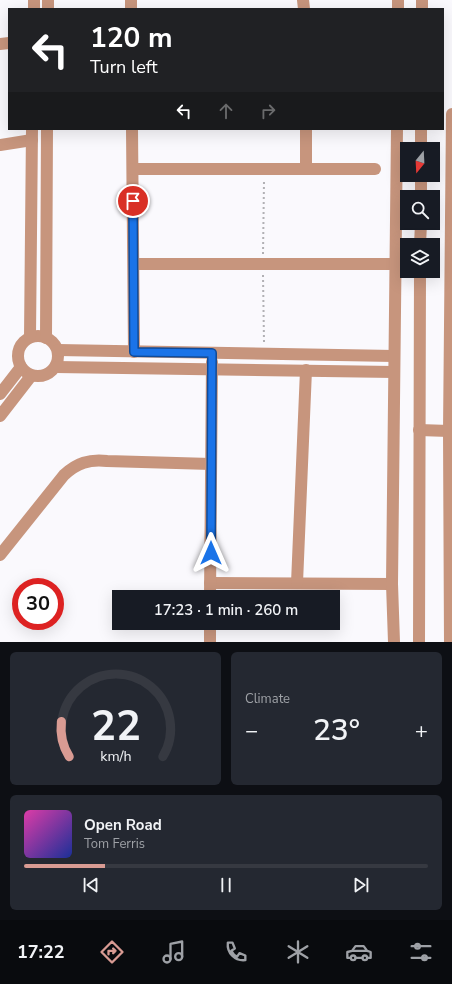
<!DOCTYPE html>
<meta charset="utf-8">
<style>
:root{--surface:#171b24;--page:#242831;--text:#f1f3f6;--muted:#9ea1a6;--line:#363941;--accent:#d99b93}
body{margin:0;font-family:"Nunito Sans",sans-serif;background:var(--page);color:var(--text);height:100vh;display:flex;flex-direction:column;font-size:15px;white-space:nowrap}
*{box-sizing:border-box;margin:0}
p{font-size:13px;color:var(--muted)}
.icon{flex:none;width:22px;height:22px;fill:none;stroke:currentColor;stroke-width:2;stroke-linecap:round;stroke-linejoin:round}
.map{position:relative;height:642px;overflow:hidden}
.sheet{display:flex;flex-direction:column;gap:10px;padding:10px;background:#0d0f14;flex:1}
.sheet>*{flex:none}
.hud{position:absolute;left:8px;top:8px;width:436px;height:122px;border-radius:0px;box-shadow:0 4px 16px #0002;background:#202124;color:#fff;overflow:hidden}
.needle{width:26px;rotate:198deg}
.fabs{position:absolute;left:400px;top:142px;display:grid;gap:8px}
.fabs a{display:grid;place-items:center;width:40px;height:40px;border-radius:0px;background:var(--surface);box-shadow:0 4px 16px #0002;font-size:20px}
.speed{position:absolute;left:12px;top:578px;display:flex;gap:8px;font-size:20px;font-weight:700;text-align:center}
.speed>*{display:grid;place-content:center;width:52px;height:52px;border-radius:50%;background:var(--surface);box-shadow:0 4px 16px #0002;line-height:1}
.speed .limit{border:6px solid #d22;background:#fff;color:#111}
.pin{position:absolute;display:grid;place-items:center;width:34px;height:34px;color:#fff;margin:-17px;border:2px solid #fff;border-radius:50%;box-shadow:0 1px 4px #0007}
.me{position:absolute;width:44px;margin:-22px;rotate:0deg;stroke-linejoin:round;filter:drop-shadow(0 0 3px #0008)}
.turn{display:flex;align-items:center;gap:14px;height:84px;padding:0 16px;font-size:18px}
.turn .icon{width:52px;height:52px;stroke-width:2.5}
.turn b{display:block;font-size:28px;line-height:34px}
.lanes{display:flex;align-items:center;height:38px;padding:0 16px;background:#0003;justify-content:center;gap:20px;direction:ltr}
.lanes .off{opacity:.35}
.big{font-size:30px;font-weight:600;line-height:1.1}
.sheet .tile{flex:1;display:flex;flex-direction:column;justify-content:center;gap:6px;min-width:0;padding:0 14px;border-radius:6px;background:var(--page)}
.sheet .dial{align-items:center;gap:0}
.dial svg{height:104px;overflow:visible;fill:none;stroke:var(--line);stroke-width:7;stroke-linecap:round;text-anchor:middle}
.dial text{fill:var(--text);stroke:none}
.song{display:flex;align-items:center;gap:12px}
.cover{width:48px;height:48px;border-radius:6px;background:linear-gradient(135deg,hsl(320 70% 55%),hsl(230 70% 35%))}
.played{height:4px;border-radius:2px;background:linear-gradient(90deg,var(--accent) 20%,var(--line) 20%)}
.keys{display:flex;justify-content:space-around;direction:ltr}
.heat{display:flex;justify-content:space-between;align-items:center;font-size:22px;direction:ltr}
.sheet .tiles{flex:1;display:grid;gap:10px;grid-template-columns:1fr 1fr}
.tile:last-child{grid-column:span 2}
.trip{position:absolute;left:112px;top:590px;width:228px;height:40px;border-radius:0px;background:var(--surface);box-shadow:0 4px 16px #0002;font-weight:600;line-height:40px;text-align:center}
.tabs{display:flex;height:64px;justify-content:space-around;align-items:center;background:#090b0e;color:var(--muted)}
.tabs .icon{width:28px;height:28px}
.tabs .on{color:var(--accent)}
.tabs b{font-size:18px;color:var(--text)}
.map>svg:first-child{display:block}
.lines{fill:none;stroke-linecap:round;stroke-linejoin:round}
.path{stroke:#b1b0b4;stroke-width:2;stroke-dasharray:2 3;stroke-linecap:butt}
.minor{stroke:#c7957d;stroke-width:12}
.route-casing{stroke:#114b97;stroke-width:10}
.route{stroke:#1a73e8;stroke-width:7}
</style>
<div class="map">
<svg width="452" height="642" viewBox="0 0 452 642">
<rect width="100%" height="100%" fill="#faf9fd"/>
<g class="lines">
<g class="path">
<path d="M263 254 264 181"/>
<path d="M263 275 264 342"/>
</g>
<g class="minor">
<path d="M131 0V9"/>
<path d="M303 0 304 9"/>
<path d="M34 9V0"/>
<path d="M48 9V0"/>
<path d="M398 9V0"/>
<path d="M422 9V0"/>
<path d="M0 44 9 43"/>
<path d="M132 129 134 352"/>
<path d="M306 129V169"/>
<path d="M0 145 32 140"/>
<path d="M421 149V129"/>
<path d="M133 169H375"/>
<path d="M421 197V175"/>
<path d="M420 245 421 223"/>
<path d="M134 264H395"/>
<circle cx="38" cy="356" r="20"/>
<path d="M30 337 32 129"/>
<path d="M46 338 47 129"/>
<path d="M58 350 394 356"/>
<path d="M56 367 394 372"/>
<path d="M0 394 21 367"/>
<path d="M0 416 31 376"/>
<path d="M419 430 449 431"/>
<path d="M0 555 64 475C77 463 89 459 107 461L211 464"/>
<path d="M210 583 392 584"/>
<path d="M297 583 306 370"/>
<path d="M210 597 212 362"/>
<path d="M210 642V623"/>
<path d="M394 642 392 584 397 129"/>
<path d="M419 642 420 271"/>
<path d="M450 642 449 431 452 114"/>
</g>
</g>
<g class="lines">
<g class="route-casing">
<path id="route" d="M133 201 134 352 212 353 211 553"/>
</g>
<use href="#route" class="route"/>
</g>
</svg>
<div class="fabs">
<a><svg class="needle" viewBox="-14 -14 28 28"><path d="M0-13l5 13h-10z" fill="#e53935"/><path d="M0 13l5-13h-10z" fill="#9ea1a6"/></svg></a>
<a><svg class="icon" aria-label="search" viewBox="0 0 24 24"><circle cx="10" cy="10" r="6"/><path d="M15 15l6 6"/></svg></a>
<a><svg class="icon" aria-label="layers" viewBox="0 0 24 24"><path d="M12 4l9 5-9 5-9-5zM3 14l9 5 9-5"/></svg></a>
</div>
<div class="speed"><div class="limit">30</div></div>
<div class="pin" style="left:133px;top:201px;background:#d93025"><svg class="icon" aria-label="arrive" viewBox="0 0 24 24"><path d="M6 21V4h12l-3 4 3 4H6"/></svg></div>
<svg class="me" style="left:211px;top:553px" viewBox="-20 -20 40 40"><path d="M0-17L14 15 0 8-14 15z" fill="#1a73e8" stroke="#fff" stroke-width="4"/></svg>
<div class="trip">17:23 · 1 min · 260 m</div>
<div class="hud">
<div class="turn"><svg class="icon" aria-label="left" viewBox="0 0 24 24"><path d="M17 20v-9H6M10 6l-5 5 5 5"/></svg><div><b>120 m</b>Turn left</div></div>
<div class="lanes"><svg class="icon" aria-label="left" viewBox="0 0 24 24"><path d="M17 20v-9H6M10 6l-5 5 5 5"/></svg><svg class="icon off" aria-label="ahead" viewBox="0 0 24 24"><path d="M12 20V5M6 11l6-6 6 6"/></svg><svg class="icon off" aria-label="right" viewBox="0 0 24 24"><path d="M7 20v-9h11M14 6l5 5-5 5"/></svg></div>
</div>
</div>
<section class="sheet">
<div class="tiles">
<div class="tile dial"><svg viewBox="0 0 100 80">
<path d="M14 69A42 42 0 1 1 86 69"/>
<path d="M14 69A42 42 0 0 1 8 42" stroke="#d99b93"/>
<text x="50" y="56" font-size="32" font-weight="700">22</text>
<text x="50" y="72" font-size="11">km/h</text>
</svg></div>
<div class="tile"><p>Climate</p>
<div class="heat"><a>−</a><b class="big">23°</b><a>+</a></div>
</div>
<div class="tile">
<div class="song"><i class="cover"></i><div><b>Open Road</b><p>Tom Ferris</p></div></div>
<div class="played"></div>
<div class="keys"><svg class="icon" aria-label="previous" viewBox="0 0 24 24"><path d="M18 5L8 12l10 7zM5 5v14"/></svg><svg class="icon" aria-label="pause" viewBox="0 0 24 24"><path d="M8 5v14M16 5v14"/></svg><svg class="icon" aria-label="next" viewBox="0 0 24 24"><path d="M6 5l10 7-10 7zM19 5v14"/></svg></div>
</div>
</div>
</section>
<nav class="tabs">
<b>17:22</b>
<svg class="icon on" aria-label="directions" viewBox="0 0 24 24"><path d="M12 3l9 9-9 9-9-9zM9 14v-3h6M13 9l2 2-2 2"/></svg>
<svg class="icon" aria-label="music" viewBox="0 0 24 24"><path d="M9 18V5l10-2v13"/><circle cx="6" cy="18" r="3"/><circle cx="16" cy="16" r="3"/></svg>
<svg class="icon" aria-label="phone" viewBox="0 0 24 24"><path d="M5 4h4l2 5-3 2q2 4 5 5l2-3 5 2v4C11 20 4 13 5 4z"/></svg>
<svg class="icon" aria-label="climate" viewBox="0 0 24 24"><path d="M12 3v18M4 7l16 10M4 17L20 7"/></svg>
<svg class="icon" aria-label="car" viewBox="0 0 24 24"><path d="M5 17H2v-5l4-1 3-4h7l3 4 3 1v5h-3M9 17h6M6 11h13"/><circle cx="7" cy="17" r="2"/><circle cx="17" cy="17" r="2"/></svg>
<svg class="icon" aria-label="filters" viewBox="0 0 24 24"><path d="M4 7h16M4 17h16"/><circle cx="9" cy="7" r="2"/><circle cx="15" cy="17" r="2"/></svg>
</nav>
